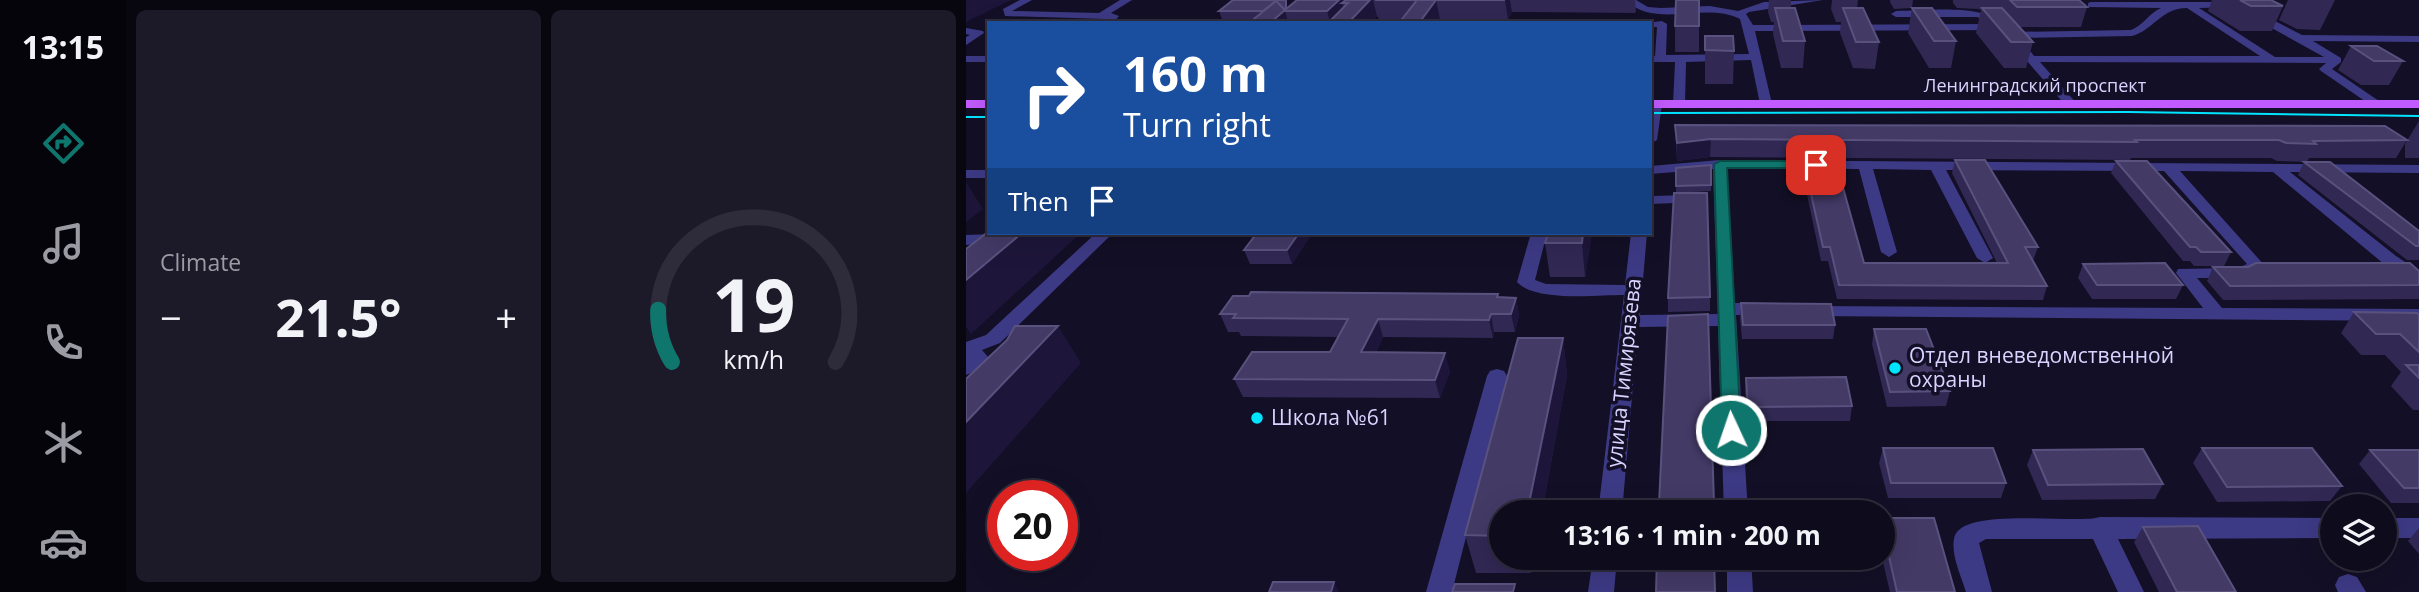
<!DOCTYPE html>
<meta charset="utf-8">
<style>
:root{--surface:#0e0b1c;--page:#1c1929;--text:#f1f3f6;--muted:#9b9ba3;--line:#2e2b3b;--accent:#0f766e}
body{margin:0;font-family:"Open Sans",sans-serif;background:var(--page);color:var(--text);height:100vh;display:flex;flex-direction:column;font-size:26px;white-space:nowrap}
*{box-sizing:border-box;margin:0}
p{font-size:23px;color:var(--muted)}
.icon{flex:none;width:38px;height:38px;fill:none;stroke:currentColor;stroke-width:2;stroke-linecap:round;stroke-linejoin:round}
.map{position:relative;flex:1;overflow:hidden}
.side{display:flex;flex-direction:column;gap:10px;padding:10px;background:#08060f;width:840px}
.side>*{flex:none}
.hud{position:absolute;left:21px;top:21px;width:665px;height:214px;border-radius:0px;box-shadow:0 7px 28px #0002,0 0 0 2px var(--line);background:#1a4fa0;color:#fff;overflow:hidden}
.buttons{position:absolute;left:1354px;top:494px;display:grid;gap:14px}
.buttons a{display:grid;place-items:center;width:77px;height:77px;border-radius:50%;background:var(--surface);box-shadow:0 7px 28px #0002,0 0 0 2px var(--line);font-size:35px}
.speed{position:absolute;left:21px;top:480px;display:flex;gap:14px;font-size:35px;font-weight:700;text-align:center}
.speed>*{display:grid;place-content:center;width:91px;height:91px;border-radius:50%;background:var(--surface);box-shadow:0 7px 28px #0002,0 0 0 2px var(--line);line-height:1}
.speed .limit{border:10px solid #d22;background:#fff;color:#111}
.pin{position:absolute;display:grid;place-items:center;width:60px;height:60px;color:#fff;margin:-30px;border-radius:14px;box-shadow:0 4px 10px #0006}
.me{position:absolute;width:77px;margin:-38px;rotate:357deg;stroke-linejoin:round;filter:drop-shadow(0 0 5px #0008)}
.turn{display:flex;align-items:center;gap:24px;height:147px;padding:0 21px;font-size:32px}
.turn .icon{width:91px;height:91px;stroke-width:2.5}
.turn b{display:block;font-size:49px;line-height:60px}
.then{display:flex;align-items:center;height:66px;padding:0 21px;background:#0003;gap:14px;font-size:26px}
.big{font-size:52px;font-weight:700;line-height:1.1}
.side .card{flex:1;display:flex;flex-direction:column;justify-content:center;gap:10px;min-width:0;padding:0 24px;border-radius:10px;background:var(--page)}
.side .dial{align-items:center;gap:0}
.dial svg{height:182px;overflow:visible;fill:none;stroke:var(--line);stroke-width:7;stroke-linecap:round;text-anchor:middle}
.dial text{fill:var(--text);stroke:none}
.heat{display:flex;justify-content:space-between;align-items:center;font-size:38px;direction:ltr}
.side .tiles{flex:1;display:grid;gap:10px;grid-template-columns:repeat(2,1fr)}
.trip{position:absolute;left:523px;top:500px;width:406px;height:70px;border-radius:35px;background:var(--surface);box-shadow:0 7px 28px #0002,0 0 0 2px var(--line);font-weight:700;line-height:70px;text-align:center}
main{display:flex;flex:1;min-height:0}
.tabs{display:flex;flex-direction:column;width:126px;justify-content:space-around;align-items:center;background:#06040b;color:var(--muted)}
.tabs .icon{width:49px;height:49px}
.tabs .on{color:var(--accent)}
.tabs b{font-size:32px;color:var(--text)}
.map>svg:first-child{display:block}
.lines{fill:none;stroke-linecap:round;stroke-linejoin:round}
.minor{fill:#3d3a85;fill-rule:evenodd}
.major{fill:#c25bff;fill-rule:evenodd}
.tram{stroke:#00e5ff;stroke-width:2}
.wall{fill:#312854}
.shaded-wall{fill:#1d163a}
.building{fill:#433a66;stroke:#5a527e;stroke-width:2}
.route{fill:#0f766e;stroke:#0a4d48;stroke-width:2}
.poi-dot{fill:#00e5ff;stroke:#130f26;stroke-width:2.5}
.labels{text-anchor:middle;stroke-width:7;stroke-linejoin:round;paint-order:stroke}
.far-street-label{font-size:18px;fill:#d9d4ff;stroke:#130f26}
.poi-label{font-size:21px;fill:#d9d4ff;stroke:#130f26;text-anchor:start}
.street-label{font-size:21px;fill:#d9d4ff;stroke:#130f26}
</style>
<main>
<nav class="tabs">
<b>13:15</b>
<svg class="icon on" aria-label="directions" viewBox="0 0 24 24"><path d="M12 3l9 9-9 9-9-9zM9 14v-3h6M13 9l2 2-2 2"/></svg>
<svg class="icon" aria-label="music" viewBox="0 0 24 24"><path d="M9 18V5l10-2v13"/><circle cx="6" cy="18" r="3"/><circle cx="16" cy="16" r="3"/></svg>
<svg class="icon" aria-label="phone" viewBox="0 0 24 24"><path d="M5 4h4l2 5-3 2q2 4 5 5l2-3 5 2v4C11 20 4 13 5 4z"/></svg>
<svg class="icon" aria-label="climate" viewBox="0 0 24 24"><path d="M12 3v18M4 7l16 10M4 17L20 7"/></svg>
<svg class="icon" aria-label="car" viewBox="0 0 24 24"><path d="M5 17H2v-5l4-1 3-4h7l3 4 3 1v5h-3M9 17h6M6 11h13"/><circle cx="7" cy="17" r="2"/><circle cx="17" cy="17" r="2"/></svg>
</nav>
<section class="side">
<div class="tiles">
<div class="card"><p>Climate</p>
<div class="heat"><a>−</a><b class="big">21.5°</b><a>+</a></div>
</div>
<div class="card dial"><svg viewBox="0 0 100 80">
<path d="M14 69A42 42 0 1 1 86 69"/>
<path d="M14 69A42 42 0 0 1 8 46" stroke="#0f766e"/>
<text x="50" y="56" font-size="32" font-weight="700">19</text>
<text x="50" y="72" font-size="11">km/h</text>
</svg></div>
</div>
</section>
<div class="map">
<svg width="1453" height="592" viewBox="0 0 1453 592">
<rect width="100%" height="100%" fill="#130f26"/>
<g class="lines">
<g class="minor">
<path d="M54 0H66L46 11 133 13 154 0H166L145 13 153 16 147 23H137L140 19 39 16 37 9Z"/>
<path d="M659 0H670L682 7 695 8 744 6 772 11 798 2 857 0 783 12 780 14 787 25 1027 24 1011 17H930L925 14 930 11C962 11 1016 3 1040 25L1034 30 789 31 806 104 804 107 794 104 785 60 720 62 719 104 713 108 707 104 709 62H684V56H689L691 27H684V23H680L696 21 701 24 700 55 783 54 774 19C738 1 691 30 659 0Z"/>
<path d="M1256 0H1268L1336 35 1453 36V42L1347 41 1375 58V62L1366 69 1413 101V107L1409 108 1355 71 1353 69 1360 63 1074 62 1111 104 1105 108 1101 107 1061 61 1056 54 1057 52H1065L1068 56H1294L1221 8C1195 8 1188 30 1166 36L1045 38 1040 35 1045 32 1165 30C1177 26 1183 13 1195 8L1122 7V3L1125 2H1258ZM1268 7 1358 57H1309L1233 8Z"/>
<path d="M0 28 17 31 18 33 0 45V37L4 35 0 34Z"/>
<rect x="0" y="56" width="23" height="6"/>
<path d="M690 100 696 104 691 140 684 144V104Z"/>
<path d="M754 160 1453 165V173L1324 172 1430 256 1453 271V284L1418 264 1307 172 1214 171 1299 266 1275 278H1231L1256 308 1453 309V321L845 316 839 314 836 310 839 306 1237 308 1210 273 1212 269 1272 268 1281 264 1198 171 980 170 1027 258 1019 263 1011 258 965 170 907 169 931 252 923 257 915 252 893 169 761 168 769 303H799L808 309 799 315H770L782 513H758L752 326 672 327 656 513H632L658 295C631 295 569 302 551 282L565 233H581L569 280 580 284 659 285 665 233H681L674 315 752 314 747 169 684 174V166Z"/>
<rect x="0" y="170" width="23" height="8"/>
<path d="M730 195 735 196 737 199 735 202 684 204V196Z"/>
<path d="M130 233H147L34 343 16 350 22 357C17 365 9 372 0 375V342L20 335Z"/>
<path d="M27 234 35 239 33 242 0 245V235Z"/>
<path d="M531 369 538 371 541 376 486 592H460L521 376 524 371Z"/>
<path d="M1134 517 1367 518V538L1152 539 1178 592H1152L1127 539H1020L1013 543 1026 592H1000C995 576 985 555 988 539 993 505 1108 525 1134 517Z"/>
<rect x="1419" y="518" width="34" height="20"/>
<path d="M627 558H651L648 592H622Z"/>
<path d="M761 558H785L787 592H761Z"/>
<path d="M1382 574 1391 577 1400 592H1372L1369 585 1373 577Z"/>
</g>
<g class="major">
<rect x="0" y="100" width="23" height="8"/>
<rect x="684" y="100" width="769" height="8"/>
</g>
<g class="tram">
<path d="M684 113 1162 112 1453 116"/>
<path d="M0 117H23"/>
</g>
</g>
<g class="wall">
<path d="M331 0H544L546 10 544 0H669L670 11 669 13 546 12 542 20 413 19 411 16 405 23 257 22 253 11 323 7Z"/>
<path d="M733 0V52H709V26Z"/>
<path d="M803 0H825V8L839 41 837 68H815L807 34 808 22H805L802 12Z"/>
<path d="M866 0H892L891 8 913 42 909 69 887 68 874 33 875 22H870L865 9Z"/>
<path d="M924 0H947L946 8 928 9 924 2Z"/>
<path d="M987 0H1113L1121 7 1115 27H1054L1067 42 1060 68H1038L1010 33 1015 10 1012 9 991 8 987 3Z"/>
<path d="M1246 0H1305L1317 6 1306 31H1274L1242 11Z"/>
<path d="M1322 0H1369L1354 30 1331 29 1313 20Z"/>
<path d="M946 8 990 41 985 68H963L942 33Z"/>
<path d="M739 36 768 51 767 84H739Z"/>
<path d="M1385 46 1437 61 1423 85H1395L1372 70Z"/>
<path d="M1453 121V158H1439V144Z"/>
<path d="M709 125 1441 140 1430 158H1343L1341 162 1311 161 1305 158H1165L1164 160 744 157 711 161Z"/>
<path d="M837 159 898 263H1031L986 173 989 160 1072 247 1067 261 1081 286 1077 300 871 299 862 261H855L836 171Z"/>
<path d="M1150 161 1265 252 1258 266H1228L1224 261H1217L1145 173Z"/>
<path d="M1338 162 1453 231V260H1441L1332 175Z"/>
<path d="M745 165V191L710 193V168Z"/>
<path d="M291 233H341L343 238 326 264H284L278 250Z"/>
<path d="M582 233H626L619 277H584L579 243Z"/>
<path d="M1117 264 1217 285 1210 299H1126L1112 278Z"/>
<path d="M1247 267 1453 271V299L1257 300 1241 281Z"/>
<path d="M532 297 550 298 553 315 549 332H528L527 338 417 337 410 352 484 371 474 398 277 397 268 379 364 352 372 337 275 336 273 332H262L254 314Z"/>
<path d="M744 297V311L702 312V298Z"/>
<path d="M775 303 869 325 867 339H776L774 318Z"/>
<path d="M1388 312 1453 315V410H1447L1425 386 1435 372 1419 355H1395L1375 333Z"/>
<path d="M908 329 984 391 980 406 921 407 906 344Z"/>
<path d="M597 338 601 375 576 513H536V558H567L565 573H510L499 535Z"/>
<path d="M780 378 886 406 884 421H781L779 392Z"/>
<path d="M917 448 1040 483 1035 498H922L913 463Z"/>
<path d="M1236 448 1376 486 1364 501 1251 502 1227 463Z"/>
<path d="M1067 450 1197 484 1189 499 1076 500 1061 465Z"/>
<path d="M1404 450H1453V503H1425L1393 464Z"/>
<path d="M693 504H748L747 513H693Z"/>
<path d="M917 518 989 592H924L916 558Z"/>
<path d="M1177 527 1270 592H1193L1168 542Z"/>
<path d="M1453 528V554L1442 541Z"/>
</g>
<g class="shaded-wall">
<path d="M0 0H45L0 22Z"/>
<path d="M373 0H384L382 3H376L378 8 364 22 361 11Z"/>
<path d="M404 0H407L411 16 405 23H382Z"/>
<path d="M470 0 474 19 472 23H453Z"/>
<path d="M533 0H544L546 12 542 20 539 0Z"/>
<path d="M319 10 322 23H304Z"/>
<path d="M745 139 744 157 711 161V143Z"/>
<path d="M0 182 17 209 0 222Z"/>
<path d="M56 233H115L5 334 0 327V280Z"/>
<path d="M333 233H341L343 238 326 264 321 250Z"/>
<path d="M617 233H626L619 277 616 243Z"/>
<path d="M550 298 553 315 549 332 545 314Z"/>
<path d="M525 314 528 332 527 338 523 320Z"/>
<path d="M412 319 417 337 401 370 395 352Z"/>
<path d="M92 326 115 363 0 493V422Z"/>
<path d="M597 338 601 375 576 513H561Z"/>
<path d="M479 353 484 371 474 398 469 380Z"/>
<path d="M562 558H567L565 573Z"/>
<path d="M368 582 373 592H365Z"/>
</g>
<g class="building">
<path d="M267 0H320V9L331 0H373L361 11H318L319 10 310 1 297 11H253Z"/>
<path d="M380 0H404L382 23H362L382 3H376Z"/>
<path d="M409 0H539H470L453 23H433L451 0Z"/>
<path d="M710 0H733V26H709Z"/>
<path d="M1044 0H1113L1121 7H1051Z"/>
<path d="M1274 0H1305L1317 6H1285Z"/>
<path d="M310 1 319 10 304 23H283Z"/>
<path d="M809 8H829L839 41H817Z"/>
<path d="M877 8H897L913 42H890Z"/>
<path d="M946 8H966L990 41H968Z"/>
<path d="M1016 8H1036L1067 42H1045Z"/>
<path d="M739 36H767L768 51 739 50Z"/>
<path d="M1385 46H1411L1437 61H1408Z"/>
<path d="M709 125 1419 126 1441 140 1347 141 1350 144 1320 143 1313 140H1169L1171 142 745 139 711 143Z"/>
<path d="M837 159H869L898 263H1042L989 160H1019L1072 247H1059L1081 286 873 285 864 247H857Z"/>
<path d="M1150 161H1181L1265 252H1235L1230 247H1224Z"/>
<path d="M1338 162H1364L1453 231V246H1450Z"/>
<path d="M745 165V185L710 186V168Z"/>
<path d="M708 193H741L744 297 702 298Z"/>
<path d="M23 231V233H56L0 280V249Z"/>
<path d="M291 233H333L321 250H278Z"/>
<path d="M582 233H617L616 243H579Z"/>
<path d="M1199 263 1217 285H1131L1117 264Z"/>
<path d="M1290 263H1444L1453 271V285L1264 286 1247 267H1282Z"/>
<path d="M285 292 532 294 531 297 550 298 545 314H525L523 320 412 319 395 352 479 353 469 380 268 379 286 352H364L382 319 267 318 270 314H254L267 296H283Z"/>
<path d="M775 303 865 304 869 325H777Z"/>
<path d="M1388 312 1451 313 1453 315V352L1434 334H1410Z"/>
<path d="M742 314 748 504H693L702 316Z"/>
<path d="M49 326H92L0 422V379L41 340Z"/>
<path d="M908 329H960L984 391 924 392Z"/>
<path d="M552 338H597L561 513H536V536L499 535Z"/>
<path d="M1440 365H1453V378Z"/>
<path d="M880 377 886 406 782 407 780 378Z"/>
<path d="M917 448H1027L1040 483H925Z"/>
<path d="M1236 448H1346L1376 486 1261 487Z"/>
<path d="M1177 449 1197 484 1082 485 1067 450Z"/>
<path d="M1404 450H1453V488H1438Z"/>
<path d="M917 518H968L989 592H931L917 530Z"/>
<path d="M1232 526 1270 592H1211L1177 527Z"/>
<path d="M691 558H748L749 592H690Z"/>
<path d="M307 582H368L365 592H303Z"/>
<path d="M489 584H549L547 592H486Z"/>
</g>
<path class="route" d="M754 161H850L857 165 850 168H761L775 430 772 435 765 437 759 435 756 430 748 164Z"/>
<g class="poi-dot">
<circle cx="929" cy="368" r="7"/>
<circle cx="291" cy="418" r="7"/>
</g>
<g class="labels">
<g class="far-street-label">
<text x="1069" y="92">Ленинградский проспект</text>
</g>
<g class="poi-label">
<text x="943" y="363">Отдел вневедомственной<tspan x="943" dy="24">охраны</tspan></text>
<text x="305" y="425">Школа №61</text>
</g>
<g class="street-label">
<text transform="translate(658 373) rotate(-84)" y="7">улица Тимирязева</text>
</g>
</g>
</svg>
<div class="buttons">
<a><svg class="icon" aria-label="layers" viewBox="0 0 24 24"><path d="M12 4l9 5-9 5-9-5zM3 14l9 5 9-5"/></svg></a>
</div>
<div class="speed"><div class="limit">20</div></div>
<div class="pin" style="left:850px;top:165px;background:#d93025"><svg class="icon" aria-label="arrive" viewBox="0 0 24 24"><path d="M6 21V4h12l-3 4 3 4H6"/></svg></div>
<svg class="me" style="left:765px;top:430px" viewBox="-20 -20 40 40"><circle r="17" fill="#0f766e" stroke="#fff" stroke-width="3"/><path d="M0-11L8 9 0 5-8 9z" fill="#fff"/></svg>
<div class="trip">13:16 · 1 min · 200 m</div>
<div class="hud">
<div class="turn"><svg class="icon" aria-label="right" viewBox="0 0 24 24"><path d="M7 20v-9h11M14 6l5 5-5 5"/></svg><div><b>160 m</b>Turn right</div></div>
<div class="then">Then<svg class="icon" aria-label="arrive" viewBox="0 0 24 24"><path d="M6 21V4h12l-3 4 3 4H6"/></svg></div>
</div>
</div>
</main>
